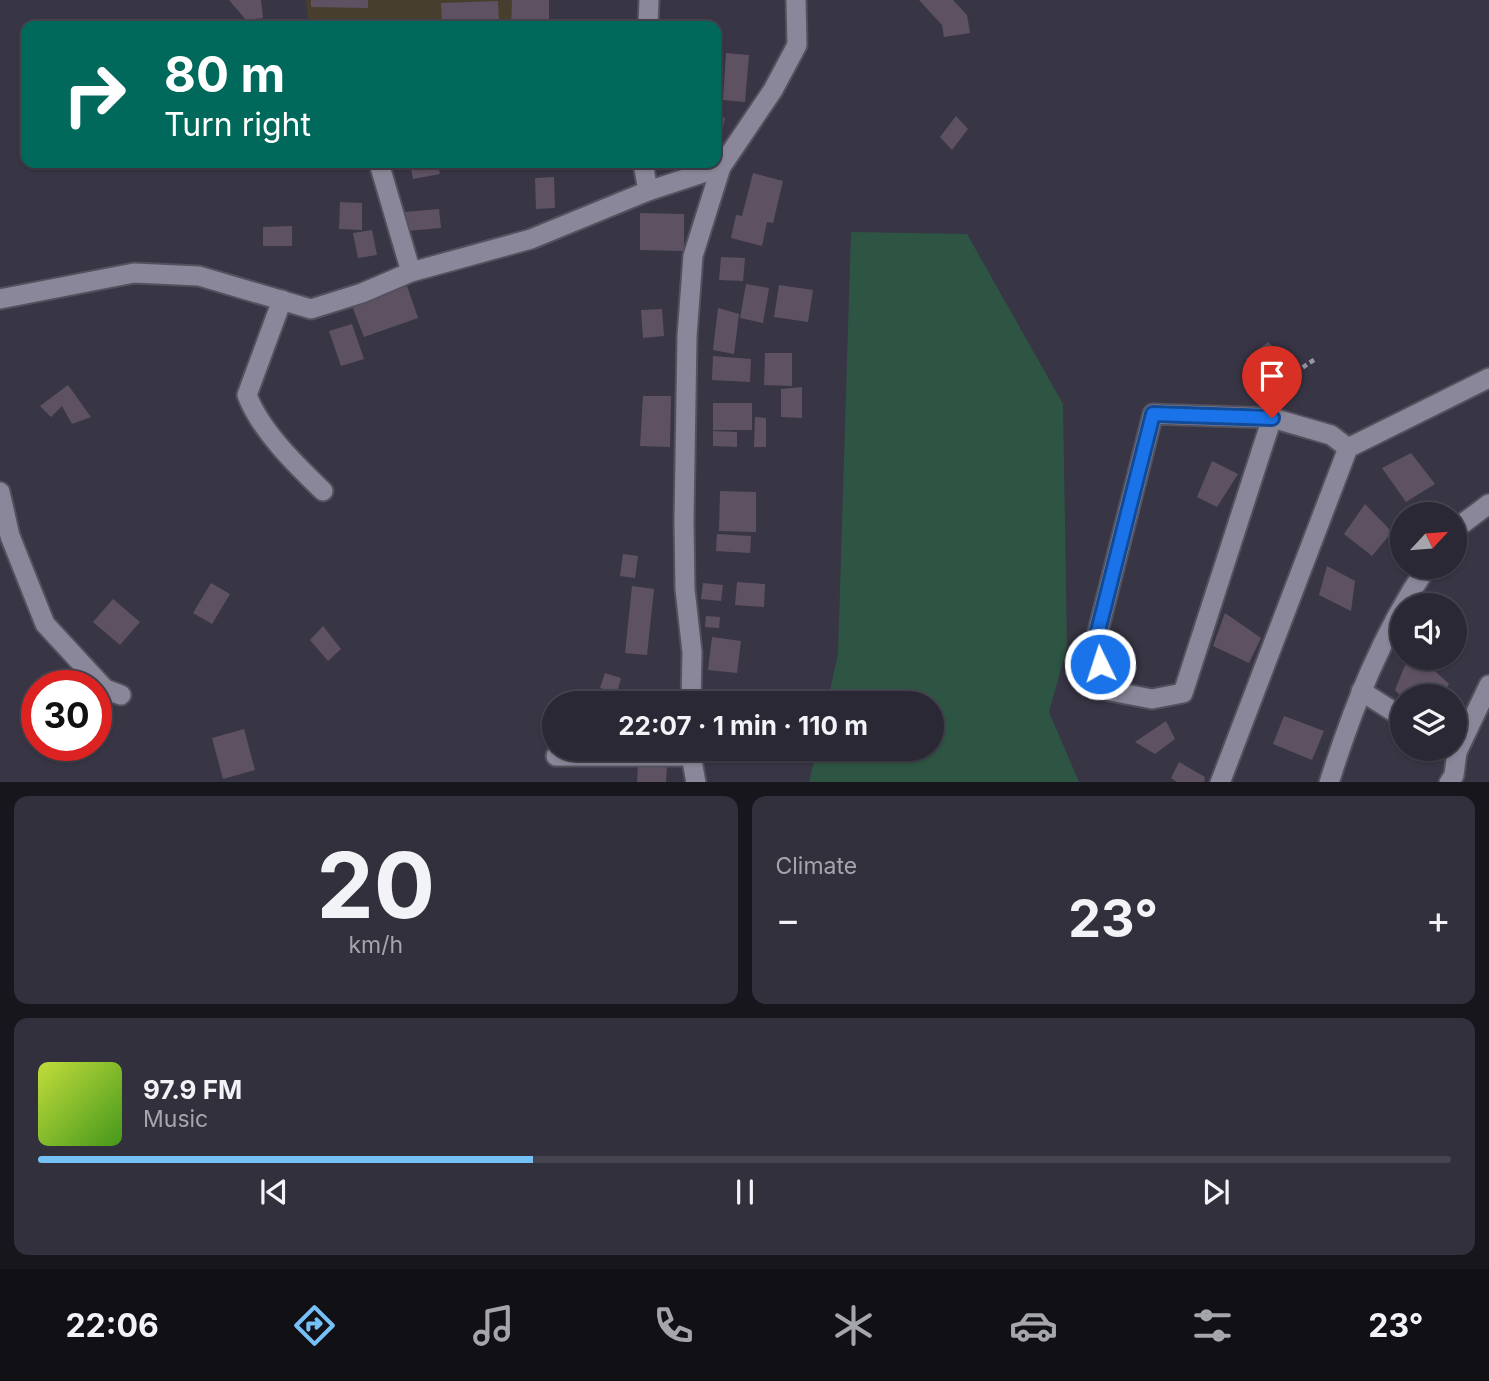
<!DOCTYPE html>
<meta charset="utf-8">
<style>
:root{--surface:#2a2834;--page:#32303c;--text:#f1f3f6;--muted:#a5a6ac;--line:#46444f;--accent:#75c0f6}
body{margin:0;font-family:Inter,sans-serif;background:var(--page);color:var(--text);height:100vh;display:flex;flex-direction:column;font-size:26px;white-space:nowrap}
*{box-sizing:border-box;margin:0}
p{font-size:23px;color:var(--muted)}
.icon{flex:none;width:38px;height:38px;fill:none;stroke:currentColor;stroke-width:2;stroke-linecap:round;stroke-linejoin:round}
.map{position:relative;height:782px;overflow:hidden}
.drawer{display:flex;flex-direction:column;gap:14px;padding:14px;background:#17161d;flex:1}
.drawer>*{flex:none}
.guide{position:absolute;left:21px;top:21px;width:700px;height:147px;border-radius:14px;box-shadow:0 2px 5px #0004,0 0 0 2px var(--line);background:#00695c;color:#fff;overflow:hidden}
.needle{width:46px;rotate:64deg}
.fabs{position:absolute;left:1390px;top:502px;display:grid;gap:14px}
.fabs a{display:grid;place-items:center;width:77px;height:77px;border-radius:50%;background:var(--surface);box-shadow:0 2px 5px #0004,0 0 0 2px var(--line);font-size:35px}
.speed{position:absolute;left:21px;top:670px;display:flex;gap:14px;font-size:35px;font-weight:700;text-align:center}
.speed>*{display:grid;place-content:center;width:91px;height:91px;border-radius:50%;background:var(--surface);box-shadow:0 2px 5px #0004,0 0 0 2px var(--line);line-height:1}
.speed .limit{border:10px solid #d22;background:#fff;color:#111}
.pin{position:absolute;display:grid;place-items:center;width:60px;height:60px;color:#fff;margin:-72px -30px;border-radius:50% 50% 50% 0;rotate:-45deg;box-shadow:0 0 7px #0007}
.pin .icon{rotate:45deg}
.me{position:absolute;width:77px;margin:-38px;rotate:356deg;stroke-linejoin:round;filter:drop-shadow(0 0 5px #0008)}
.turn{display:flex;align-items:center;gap:24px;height:147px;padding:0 28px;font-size:32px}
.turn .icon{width:91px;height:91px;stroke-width:2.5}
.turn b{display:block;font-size:49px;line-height:60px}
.big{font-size:52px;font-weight:700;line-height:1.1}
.drawer .card{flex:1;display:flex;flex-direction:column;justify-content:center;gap:10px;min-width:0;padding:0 24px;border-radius:14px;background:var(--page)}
.drawer .dial{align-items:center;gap:0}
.dial b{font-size:91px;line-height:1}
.song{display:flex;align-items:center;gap:21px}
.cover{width:84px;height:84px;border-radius:10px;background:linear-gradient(135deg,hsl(70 70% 55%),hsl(100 70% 35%))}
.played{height:7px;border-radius:4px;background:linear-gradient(90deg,var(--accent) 35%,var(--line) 35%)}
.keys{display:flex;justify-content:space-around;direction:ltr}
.heat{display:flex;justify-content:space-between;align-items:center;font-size:38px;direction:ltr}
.drawer .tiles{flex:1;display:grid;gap:14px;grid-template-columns:1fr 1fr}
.card:last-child{grid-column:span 2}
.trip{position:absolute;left:542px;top:691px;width:402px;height:70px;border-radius:35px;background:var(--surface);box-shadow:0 2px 5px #0004,0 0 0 2px var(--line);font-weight:700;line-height:70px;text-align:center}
.tab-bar{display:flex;height:112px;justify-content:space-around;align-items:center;background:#111015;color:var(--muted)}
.tab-bar .icon{width:49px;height:49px}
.tab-bar .on{color:var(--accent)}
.tab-bar b{font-size:32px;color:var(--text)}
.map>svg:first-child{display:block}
.education{fill:#483e2d}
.green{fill:#2e5543}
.building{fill:#5e5262}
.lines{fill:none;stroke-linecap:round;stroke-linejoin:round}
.minor-casing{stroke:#54515e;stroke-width:23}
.path{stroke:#9895a3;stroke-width:4.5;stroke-dasharray:5 3.5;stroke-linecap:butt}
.minor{stroke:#8a879a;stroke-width:19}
.route-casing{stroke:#114b97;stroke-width:18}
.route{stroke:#1a73e8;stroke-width:12}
</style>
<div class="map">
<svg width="1489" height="783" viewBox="0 0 1489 783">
<rect width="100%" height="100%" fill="#383545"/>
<path class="education" d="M306 0H526L528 25 359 26 308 20Z"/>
<path class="green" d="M851 232 967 234 1063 404 1067 647 1049 712 1079 782H809L817 749H933V704L827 703 838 654Z"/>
<g class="building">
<path d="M229 0H261L263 18 246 20Z"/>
<path d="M311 0H368V8L311 7Z"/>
<path d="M512 0H549V26H511Z"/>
<path d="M919 0H953L967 15 970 33 944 37 942 25Z"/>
<path d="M498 1 499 22 442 25 441 3Z"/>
<path d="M726 53 749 55 745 102 723 100Z"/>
<path d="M716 116 725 118 721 137 716 136Z"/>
<path d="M956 116 968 129 952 150 940 137Z"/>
<path d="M410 163H437L440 174 413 179Z"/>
<path d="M753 173 783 181 773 223 767 222 762 246 731 238 736 215 742 216Z"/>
<path d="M554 177 555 208 536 209 535 178Z"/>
<path d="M340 202 362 203V230L339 229Z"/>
<path d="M439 209 441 228 406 231 404 212Z"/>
<path d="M640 213 684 214V251L640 250Z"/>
<path d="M292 226V246H263V227Z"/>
<path d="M372 230 377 255 358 258 353 233Z"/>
<path d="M721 257 745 258 743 281 719 280Z"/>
<path d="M746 284 769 288 763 323 740 318Z"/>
<path d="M779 285 813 290 808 322 774 317Z"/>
<path d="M407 286 418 318 364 337 352 306Z"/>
<path d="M718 308 739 314 734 354 713 350Z"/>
<path d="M662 309 664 336 643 338 641 310Z"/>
<path d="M352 324 364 359 341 366 329 331Z"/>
<path d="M1268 342 1292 365 1277 374 1256 373 1246 359Z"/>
<path d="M765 353H792V386L764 385Z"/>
<path d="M713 356 751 359 750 382 712 380Z"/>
<path d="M68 385 91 417 72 424 62 406 51 417 40 406Z"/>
<path d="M802 387V418L781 417V389Z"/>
<path d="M643 396H671L670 447 640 446Z"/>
<rect x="713" y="403" width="39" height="27"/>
<path d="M755 417 766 418V447H754Z"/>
<path d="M713 431 737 432V447L713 446Z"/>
<path d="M1411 453 1435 484 1406 502 1382 468Z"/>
<path d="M1212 461 1238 474 1217 507 1197 497Z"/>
<path d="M720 491 756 492V532L719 531Z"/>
<path d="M1365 504 1392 532 1372 556 1344 534Z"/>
<path d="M717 534 751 536 750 553 716 551Z"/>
<path d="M623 554 638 556 635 578 620 576Z"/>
<path d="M1327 566 1355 581 1351 611 1319 595Z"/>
<path d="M737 582 765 584 764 607 735 605Z"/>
<path d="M211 583 230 594 212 624 193 613Z"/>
<path d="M703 583 723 585 721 601 701 599Z"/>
<path d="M632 586 654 589 647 655 625 653Z"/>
<path d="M113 599 140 622 120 645 93 622Z"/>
<path d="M1225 613 1261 638 1249 663 1213 646Z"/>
<path d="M706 616 720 617 719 628 705 627Z"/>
<path d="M323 626 341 649 328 661 310 640Z"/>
<path d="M712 637 741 641 737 673 708 670Z"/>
<path d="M1408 658H1421L1449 684 1442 696H1401L1395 690Z"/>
<path d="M605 673 621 678 617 693 600 688Z"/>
<path d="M736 696V704H699V697Z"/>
<path d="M1284 716 1324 731 1312 760 1273 744Z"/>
<path d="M1166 721 1175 739 1155 754 1135 742Z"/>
<path d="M244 729 255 770 223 779 212 738Z"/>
<rect x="700" y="749" width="36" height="11"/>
<path d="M739 749H776L775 763 739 752Z"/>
<path d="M1179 762 1205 777 1204 783H1178L1171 778Z"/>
<path d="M638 763 667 765 666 783H637Z"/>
</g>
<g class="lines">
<g class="minor-casing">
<g id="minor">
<path d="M648 26 649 0"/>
<path d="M379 163 411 272"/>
<path d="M643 163 648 191"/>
<path d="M0 299 134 273 199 276 311 309 362 293 411 272 531 239 648 191 721 167"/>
<path d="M282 300 247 395C260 430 296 465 323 491"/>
<path d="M1272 418 1153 414 1096 639 1105 690 1152 699 1183 693 1272 418 1331 435 1348 448"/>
<path d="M0 492 10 536 45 624 105 689 121 695"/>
<path d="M1454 530 1489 504"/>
<path d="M1361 691 1402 717"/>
<path d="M691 704 692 652 685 589 684 521 687 336 693 256 721 167 773 90 797 45 796 0"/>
<path d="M690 749 696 783"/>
<path d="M1453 749 1457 752 1489 685"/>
<path d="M556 756H690"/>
<path d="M1220 783 1348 448 1489 378"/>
<path d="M1329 783C1353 707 1382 633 1427 567"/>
<path d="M1449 783 1454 775 1457 752"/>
</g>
</g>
<path class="path" d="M1278 401C1284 381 1298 369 1316 359"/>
<use href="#minor" class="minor"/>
</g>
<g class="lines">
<g class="route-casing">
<path id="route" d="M1100 664 1096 639 1153 414 1272 418"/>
</g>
<use href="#route" class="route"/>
</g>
</svg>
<div class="fabs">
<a><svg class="needle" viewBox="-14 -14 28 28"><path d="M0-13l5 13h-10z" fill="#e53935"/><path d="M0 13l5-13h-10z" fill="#a5a6ac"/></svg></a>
<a><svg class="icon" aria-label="sound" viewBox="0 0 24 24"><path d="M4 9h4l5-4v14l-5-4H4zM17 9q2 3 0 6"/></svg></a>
<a><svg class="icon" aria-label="layers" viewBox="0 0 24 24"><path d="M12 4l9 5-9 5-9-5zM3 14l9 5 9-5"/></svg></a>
</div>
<div class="speed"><div class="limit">30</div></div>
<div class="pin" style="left:1272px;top:418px;background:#d93025"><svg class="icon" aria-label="arrive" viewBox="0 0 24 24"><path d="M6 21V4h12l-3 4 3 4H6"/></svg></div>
<svg class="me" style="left:1100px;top:664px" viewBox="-20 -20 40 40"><circle r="17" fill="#1a73e8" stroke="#fff" stroke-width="3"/><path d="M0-11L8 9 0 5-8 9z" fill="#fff"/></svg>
<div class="trip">22:07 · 1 min · 110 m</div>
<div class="guide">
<div class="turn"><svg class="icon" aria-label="right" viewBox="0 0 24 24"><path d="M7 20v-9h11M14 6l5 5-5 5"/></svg><div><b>80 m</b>Turn right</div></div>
</div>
</div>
<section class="drawer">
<div class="tiles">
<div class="card dial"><b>20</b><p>km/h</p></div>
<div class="card"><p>Climate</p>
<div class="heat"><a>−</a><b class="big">23°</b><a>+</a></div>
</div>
<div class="card">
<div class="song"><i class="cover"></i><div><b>97.9 FM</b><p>Music</p></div></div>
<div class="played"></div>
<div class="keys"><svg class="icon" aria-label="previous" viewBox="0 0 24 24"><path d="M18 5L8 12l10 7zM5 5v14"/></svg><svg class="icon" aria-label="pause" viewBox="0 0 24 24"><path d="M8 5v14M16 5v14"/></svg><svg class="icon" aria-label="next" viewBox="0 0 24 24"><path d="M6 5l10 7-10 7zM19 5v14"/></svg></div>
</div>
</div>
</section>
<nav class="tab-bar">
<b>22:06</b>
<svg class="icon on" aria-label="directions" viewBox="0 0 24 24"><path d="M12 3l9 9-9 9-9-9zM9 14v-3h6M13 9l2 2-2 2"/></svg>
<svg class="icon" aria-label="music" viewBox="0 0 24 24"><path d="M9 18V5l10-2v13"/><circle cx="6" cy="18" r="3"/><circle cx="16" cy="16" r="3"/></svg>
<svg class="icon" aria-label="phone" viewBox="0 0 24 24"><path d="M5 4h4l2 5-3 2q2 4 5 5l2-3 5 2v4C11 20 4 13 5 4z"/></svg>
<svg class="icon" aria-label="climate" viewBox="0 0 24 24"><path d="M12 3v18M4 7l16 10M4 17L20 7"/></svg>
<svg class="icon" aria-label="car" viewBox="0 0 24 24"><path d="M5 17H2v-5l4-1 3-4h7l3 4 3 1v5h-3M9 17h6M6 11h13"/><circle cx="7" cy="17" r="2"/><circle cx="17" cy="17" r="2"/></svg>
<svg class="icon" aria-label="filters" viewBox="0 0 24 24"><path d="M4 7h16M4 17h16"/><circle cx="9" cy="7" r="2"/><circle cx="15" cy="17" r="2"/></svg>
<b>23°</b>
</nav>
